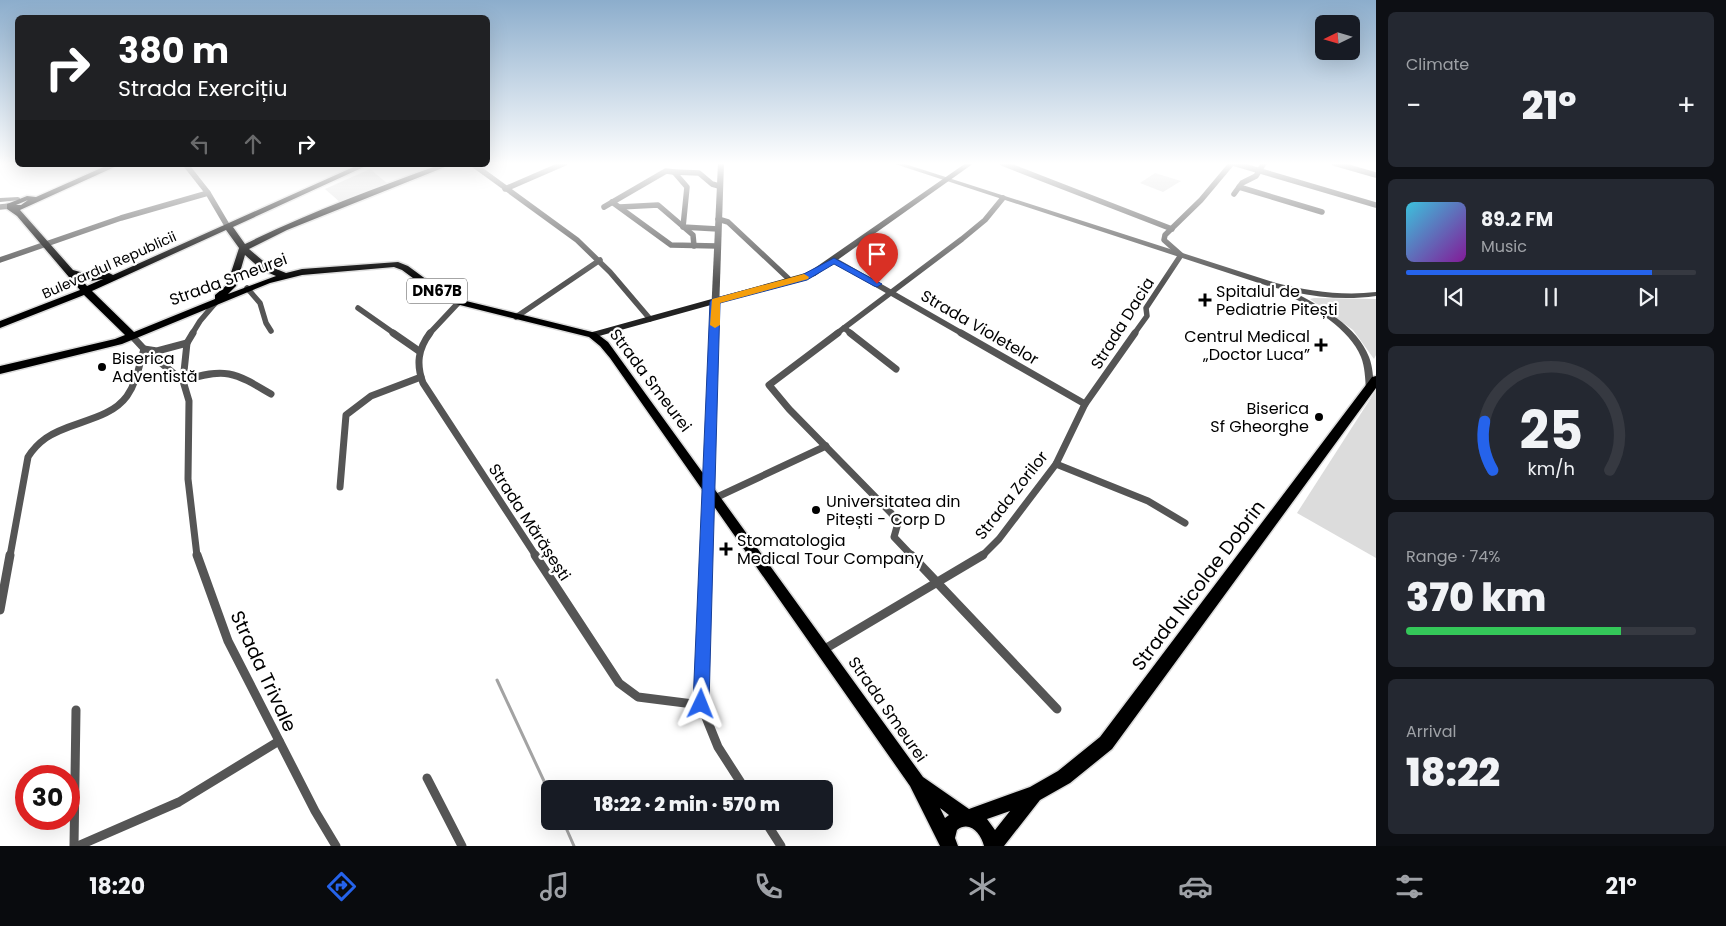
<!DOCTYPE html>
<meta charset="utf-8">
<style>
:root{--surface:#171b24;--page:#242831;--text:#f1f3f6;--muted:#9ea1a6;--line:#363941;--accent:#2563eb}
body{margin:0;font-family:Poppins,sans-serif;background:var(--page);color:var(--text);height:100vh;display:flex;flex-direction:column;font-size:19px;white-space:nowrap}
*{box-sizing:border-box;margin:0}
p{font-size:16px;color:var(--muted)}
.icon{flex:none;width:28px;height:28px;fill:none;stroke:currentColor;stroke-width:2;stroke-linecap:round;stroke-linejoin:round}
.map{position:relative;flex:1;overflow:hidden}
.sheet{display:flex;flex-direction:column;gap:12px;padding:12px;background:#0d0f14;width:350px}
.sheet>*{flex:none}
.hud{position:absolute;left:15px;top:15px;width:475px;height:152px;border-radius:8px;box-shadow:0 5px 20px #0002;background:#202124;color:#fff;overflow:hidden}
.needle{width:32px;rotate:265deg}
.fabs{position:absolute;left:1315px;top:15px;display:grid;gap:10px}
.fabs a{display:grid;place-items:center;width:45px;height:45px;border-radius:8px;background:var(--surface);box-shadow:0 5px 20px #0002;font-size:25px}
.speed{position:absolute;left:15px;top:765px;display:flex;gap:10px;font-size:25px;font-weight:700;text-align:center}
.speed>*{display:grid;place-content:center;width:65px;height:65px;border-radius:50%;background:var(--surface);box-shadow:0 5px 20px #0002;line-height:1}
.speed .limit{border:8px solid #d22;background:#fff;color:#111}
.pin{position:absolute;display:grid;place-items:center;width:42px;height:42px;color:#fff;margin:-51px -21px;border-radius:50% 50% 50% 0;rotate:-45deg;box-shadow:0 0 5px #0007}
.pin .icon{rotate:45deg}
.me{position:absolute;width:55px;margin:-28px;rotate:2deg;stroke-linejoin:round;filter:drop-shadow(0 0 4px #0008)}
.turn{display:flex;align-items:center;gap:18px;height:105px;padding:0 20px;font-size:22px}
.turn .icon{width:65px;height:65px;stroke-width:2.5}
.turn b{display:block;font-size:35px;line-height:42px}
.lanes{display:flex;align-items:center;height:48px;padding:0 20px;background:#0003;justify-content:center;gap:25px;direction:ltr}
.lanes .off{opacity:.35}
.big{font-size:38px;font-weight:800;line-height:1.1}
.sheet .card{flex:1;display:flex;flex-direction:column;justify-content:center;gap:8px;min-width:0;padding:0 18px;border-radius:8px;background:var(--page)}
.sheet .dial{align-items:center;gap:0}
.dial svg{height:130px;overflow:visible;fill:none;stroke:var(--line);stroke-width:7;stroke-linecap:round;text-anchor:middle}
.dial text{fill:var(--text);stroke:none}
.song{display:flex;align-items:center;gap:15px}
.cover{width:60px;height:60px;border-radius:8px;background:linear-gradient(135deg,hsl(190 70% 55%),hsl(290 70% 35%))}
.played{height:5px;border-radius:2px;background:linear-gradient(90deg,var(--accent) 85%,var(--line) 85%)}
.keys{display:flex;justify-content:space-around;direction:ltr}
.heat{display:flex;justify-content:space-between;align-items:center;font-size:28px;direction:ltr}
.charge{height:8px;border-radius:4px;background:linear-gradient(90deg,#34c759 74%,var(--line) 0)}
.trip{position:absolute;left:541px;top:780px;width:292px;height:50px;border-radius:8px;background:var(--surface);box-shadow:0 5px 20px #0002;font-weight:800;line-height:50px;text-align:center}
.dock{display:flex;height:80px;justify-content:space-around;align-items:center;background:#090b0e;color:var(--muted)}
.dock .icon{width:35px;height:35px}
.dock .on{color:var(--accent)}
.dock b{font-size:22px;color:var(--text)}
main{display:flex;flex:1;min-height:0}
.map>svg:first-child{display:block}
.green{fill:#dcdcdc}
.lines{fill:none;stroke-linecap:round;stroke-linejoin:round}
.stream{stroke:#a3a3a3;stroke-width:3}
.primary-casing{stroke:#dbdbdb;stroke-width:3}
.minor-far2{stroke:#555;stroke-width:5.5}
.minor-far1{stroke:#555;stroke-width:7}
.minor{stroke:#555;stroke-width:9}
.tertiary{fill:#555;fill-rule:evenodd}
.secondary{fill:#222;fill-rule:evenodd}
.primary{fill:#000;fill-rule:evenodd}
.route{fill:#2563eb;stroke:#184099}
.slow{fill:#f59e0b}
.poi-dot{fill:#000;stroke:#fff;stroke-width:2}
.labels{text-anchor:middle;stroke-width:4.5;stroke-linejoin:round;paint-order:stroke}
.far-street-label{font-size:14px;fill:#000;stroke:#fff}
.shield{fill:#fff;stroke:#4c4c4c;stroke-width:1}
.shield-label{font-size:15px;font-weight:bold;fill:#000}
.street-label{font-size:16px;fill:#000;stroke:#fff}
.poi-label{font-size:16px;fill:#000;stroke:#fff;text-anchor:start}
.near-street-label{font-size:19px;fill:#000;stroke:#fff}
</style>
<main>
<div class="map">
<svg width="1376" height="846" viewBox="0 0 1376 846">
<rect width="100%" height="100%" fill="#fff"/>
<g class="green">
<path d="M370 169 388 184 341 203 325 189Z"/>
<path d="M1155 173 1181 181 1163 192 1140 183Z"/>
<path d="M1314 298 1376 299V355L1374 359 1353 330 1310 299Z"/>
<path d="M1376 390V558L1297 513Z"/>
</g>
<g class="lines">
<g class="stream">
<path d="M497 680 550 794"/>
<path d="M563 821 574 846"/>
</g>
<g class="primary-casing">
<path id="primary" d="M108 165H119L20 210 73 270 91 275 109 273 113 275 358 165H368L233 227 245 244C308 213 373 189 439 165H450L287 230 249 249 269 266 286 273 302 269 398 262 408 266 442 291 462 300 596 333 608 342 923 777 969 809 1030 787 1058 771 1100 737 1372 377 1376 376V388L1112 749 1070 783 1040 800 1004 846H984C981 834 970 820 957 830L955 838 958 846H940L910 786 610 358 600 346 589 337 456 304 436 295 402 270 394 267 302 275 270 283 122 344 0 374V366L115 339 125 335 84 295 0 328V321L80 290 17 216 7 209V204L27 196 36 197ZM28 200 21 205H16ZM226 230 239 248 227 285 215 295V299L134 332 92 291ZM245 255 262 270 276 276 228 294 236 286ZM80 278 91 281 103 279 87 286ZM940 808 949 815 945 818ZM1010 811 995 830 987 819Z"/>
</g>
<g class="minor-far2">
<path d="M1002 163 1172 229"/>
<path d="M1233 163 1376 205"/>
<path d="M1334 163 1376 175"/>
<path d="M186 165 208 193 228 227"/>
<path d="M474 165 577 240 610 272 650 319"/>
<path d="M674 172 699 173 712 184 719 186"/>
<path d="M1239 187 1322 212"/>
<path d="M505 189 565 163"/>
<path d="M1234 194 1242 183 1256 176 1264 163"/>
<path d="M612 202 671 245 717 246"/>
<path d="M0 207 10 206"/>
<path d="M604 207 666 171 674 172 687 187 683 227 718 229"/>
<path d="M620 207 658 205 693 235 694 246"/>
<path d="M718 219 728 222 791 281"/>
<path d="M0 260 121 218 208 193"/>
<path d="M834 260 963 334"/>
<path d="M247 288 260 303 266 323 271 331"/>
<path d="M358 308 395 334"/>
<path d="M516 317 600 260"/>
<path d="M844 328 852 334"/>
<path d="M192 334 200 321 217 301"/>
<path d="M429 334 459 302"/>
<path d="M836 334 962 239 985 220 1003 198"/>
<path d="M1134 334 1147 316 1146 308 1181 255 1164 240 1165 235 1201 200 1232 163"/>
</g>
<g class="minor-far1">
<path d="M193 333 187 343 183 381C225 367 234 372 271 394"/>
<path d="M393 333 419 351"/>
<path d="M430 333C418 349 416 364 423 383L536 556"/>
<path d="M838 333 769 385 789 409 891 513 898 523 894 537 912 556"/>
<path d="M850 333 896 369"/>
<path d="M961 333 1085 404"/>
<path d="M132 336 144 349 183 381 189 401 188 479 197 556"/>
<path d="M1056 464 1148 501 1185 523"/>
<path d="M340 487 346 415 371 396 421 377"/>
<path d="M715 498 826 446"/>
<path d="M10 556 28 457C33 449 39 443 46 438 70 421 109 421 127 396 137 382 139 365 144 349L157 351 187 343"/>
<path d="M706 556 708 490"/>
<path d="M982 556 999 539 1056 464 1085 404 1135 333"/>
</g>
<g class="minor">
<path d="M197 555 228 641 315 811 336 846"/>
<path d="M535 555 619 683 638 697 701 705"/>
<path d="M706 555 701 705 718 747 745 789"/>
<path d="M911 555 1057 709"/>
<path d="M0 610 10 555"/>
<path d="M823 650 983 555"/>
<path d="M427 778 462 846"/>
<path d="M765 821 781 846"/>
<path d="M74 846 76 710"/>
<path d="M78 846 179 802 279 741"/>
</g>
<g class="tertiary">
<path d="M718 163H724L713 489 711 492 708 493 705 492 703 489Z"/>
<path d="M892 163H902L1276 283C1309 291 1342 296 1376 292V296C1348 300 1321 298 1293 292 1320 305 1358 327 1369 357 1373 367 1373 378 1374 388L1370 391 1366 388C1365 378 1365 367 1361 357 1350 329 1313 307 1287 295L1286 293 1290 291 1271 287Z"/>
<path d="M18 197 20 198V200L0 202V198Z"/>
</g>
<path class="secondary" d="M966 163H974L815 276 592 338 588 335 589 333 809 272Z"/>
<use href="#primary" class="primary"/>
</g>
<linearGradient id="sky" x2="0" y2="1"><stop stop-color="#8cadcc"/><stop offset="0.58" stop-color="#fff"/><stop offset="1" stop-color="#fff" stop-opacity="0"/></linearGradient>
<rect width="1376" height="282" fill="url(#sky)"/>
<path class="route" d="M834 258 882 284 877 287 874 286 834 264 807 280 720 303 709 704 706 710 701 712 696 710 693 704 710 302 712 299 800 276Z"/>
<path class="slow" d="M804 274 809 277 808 279 720 303V325L715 328 710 325 712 299Z"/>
<g class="poi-dot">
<path d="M1202.5 292.5h5v5h5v5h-5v5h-5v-5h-5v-5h5z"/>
<path d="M1318.5 337.5h5v5h5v5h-5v5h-5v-5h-5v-5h5z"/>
<circle cx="102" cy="367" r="5"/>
<circle cx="1319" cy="417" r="5"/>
<circle cx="816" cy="510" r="5"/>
<path d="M723.5 541.5h5v5h5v5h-5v5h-5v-5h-5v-5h5z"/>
</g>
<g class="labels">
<g class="far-street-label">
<text transform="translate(109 265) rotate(-24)" y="5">Bulevardul Republicii</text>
</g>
<rect class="shield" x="407" y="278.5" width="60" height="25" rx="4"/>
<g class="shield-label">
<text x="437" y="296">DN67B</text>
</g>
<g class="street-label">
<text transform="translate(228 279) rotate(-20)" y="6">Strada Smeurei</text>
<text transform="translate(1122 323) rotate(-58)" y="6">Strada Dacia</text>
<text transform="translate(980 327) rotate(30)" y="6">Strada Violetelor</text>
<text transform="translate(651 380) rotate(53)" y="6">Strada Smeurei</text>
<text transform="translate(1011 495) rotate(-52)" y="6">Strada Zorilor</text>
<text transform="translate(530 522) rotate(57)" y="6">Strada Mărășești</text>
<text transform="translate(888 709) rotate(55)" y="6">Strada Smeurei</text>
</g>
<g class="poi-label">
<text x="1216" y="297">Spitalul de<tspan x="1216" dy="18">Pediatrie Pitești</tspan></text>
<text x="1310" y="342" text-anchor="end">Centrul Medical<tspan x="1310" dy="18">„Doctor Luca”</tspan></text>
<text x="112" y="364">Biserica<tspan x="112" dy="18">Adventistă</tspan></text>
<text x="1309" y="414" text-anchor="end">Biserica<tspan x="1309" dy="18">Sf Gheorghe</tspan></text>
<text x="826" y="507">Universitatea din<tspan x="826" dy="18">Pitești - Corp D</tspan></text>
<text x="737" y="546">Stomatologia<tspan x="737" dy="18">Medical Tour Company</tspan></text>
</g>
<g class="near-street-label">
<text transform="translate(1198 585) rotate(-53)" y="7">Strada Nicolae Dobrin</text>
<text transform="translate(264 671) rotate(65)" y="7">Strada Trivale</text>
</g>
</g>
</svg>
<div class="fabs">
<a><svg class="needle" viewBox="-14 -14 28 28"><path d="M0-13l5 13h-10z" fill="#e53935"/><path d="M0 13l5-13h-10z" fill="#9ea1a6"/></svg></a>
</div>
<div class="speed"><div class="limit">30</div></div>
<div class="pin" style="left:877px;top:284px;background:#d93025"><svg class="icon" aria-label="arrive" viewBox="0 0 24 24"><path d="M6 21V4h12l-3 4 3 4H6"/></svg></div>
<svg class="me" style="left:701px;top:704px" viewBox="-20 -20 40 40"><path d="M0-17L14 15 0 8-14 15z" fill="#2563eb" stroke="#fff" stroke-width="4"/></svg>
<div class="trip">18:22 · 2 min · 570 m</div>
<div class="hud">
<div class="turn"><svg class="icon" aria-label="right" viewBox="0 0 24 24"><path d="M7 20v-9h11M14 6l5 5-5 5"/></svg><div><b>380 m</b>Strada Exercițiu</div></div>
<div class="lanes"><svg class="icon off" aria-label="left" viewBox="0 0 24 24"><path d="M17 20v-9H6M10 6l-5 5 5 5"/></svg><svg class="icon off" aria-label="ahead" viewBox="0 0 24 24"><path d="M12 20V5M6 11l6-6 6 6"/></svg><svg class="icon" aria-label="right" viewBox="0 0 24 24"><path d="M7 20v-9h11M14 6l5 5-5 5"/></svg></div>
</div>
</div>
<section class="sheet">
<div class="card"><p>Climate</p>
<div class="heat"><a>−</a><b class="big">21°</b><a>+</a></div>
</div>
<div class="card">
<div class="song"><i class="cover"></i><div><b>89.2 FM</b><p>Music</p></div></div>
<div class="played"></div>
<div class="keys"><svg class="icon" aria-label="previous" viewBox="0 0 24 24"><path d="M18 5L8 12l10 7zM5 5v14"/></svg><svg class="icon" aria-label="pause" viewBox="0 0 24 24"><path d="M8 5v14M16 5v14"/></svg><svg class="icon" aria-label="next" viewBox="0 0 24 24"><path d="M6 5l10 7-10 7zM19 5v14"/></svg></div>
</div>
<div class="card dial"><svg viewBox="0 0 100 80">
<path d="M14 69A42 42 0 1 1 86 69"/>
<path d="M14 69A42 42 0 0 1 9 39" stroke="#2563eb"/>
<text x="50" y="56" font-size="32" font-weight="700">25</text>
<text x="50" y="72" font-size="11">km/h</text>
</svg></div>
<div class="card"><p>Range · 74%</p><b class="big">370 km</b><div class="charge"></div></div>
<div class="card"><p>Arrival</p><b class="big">18:22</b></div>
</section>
</main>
<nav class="dock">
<b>18:20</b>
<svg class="icon on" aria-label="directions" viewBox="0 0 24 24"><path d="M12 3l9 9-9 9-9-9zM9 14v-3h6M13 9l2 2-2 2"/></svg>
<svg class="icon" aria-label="music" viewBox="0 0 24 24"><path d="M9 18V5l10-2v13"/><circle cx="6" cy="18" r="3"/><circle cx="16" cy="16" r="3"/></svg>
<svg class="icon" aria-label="phone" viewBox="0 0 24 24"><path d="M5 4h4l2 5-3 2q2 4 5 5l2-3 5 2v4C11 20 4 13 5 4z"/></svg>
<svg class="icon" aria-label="climate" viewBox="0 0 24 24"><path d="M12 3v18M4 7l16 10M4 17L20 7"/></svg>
<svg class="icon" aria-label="car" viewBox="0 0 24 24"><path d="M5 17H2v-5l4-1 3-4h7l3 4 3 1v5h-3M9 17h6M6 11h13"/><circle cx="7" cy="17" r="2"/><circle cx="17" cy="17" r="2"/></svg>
<svg class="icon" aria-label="filters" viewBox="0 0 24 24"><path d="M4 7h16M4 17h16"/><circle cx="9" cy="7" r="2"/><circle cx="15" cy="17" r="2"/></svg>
<b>21°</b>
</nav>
